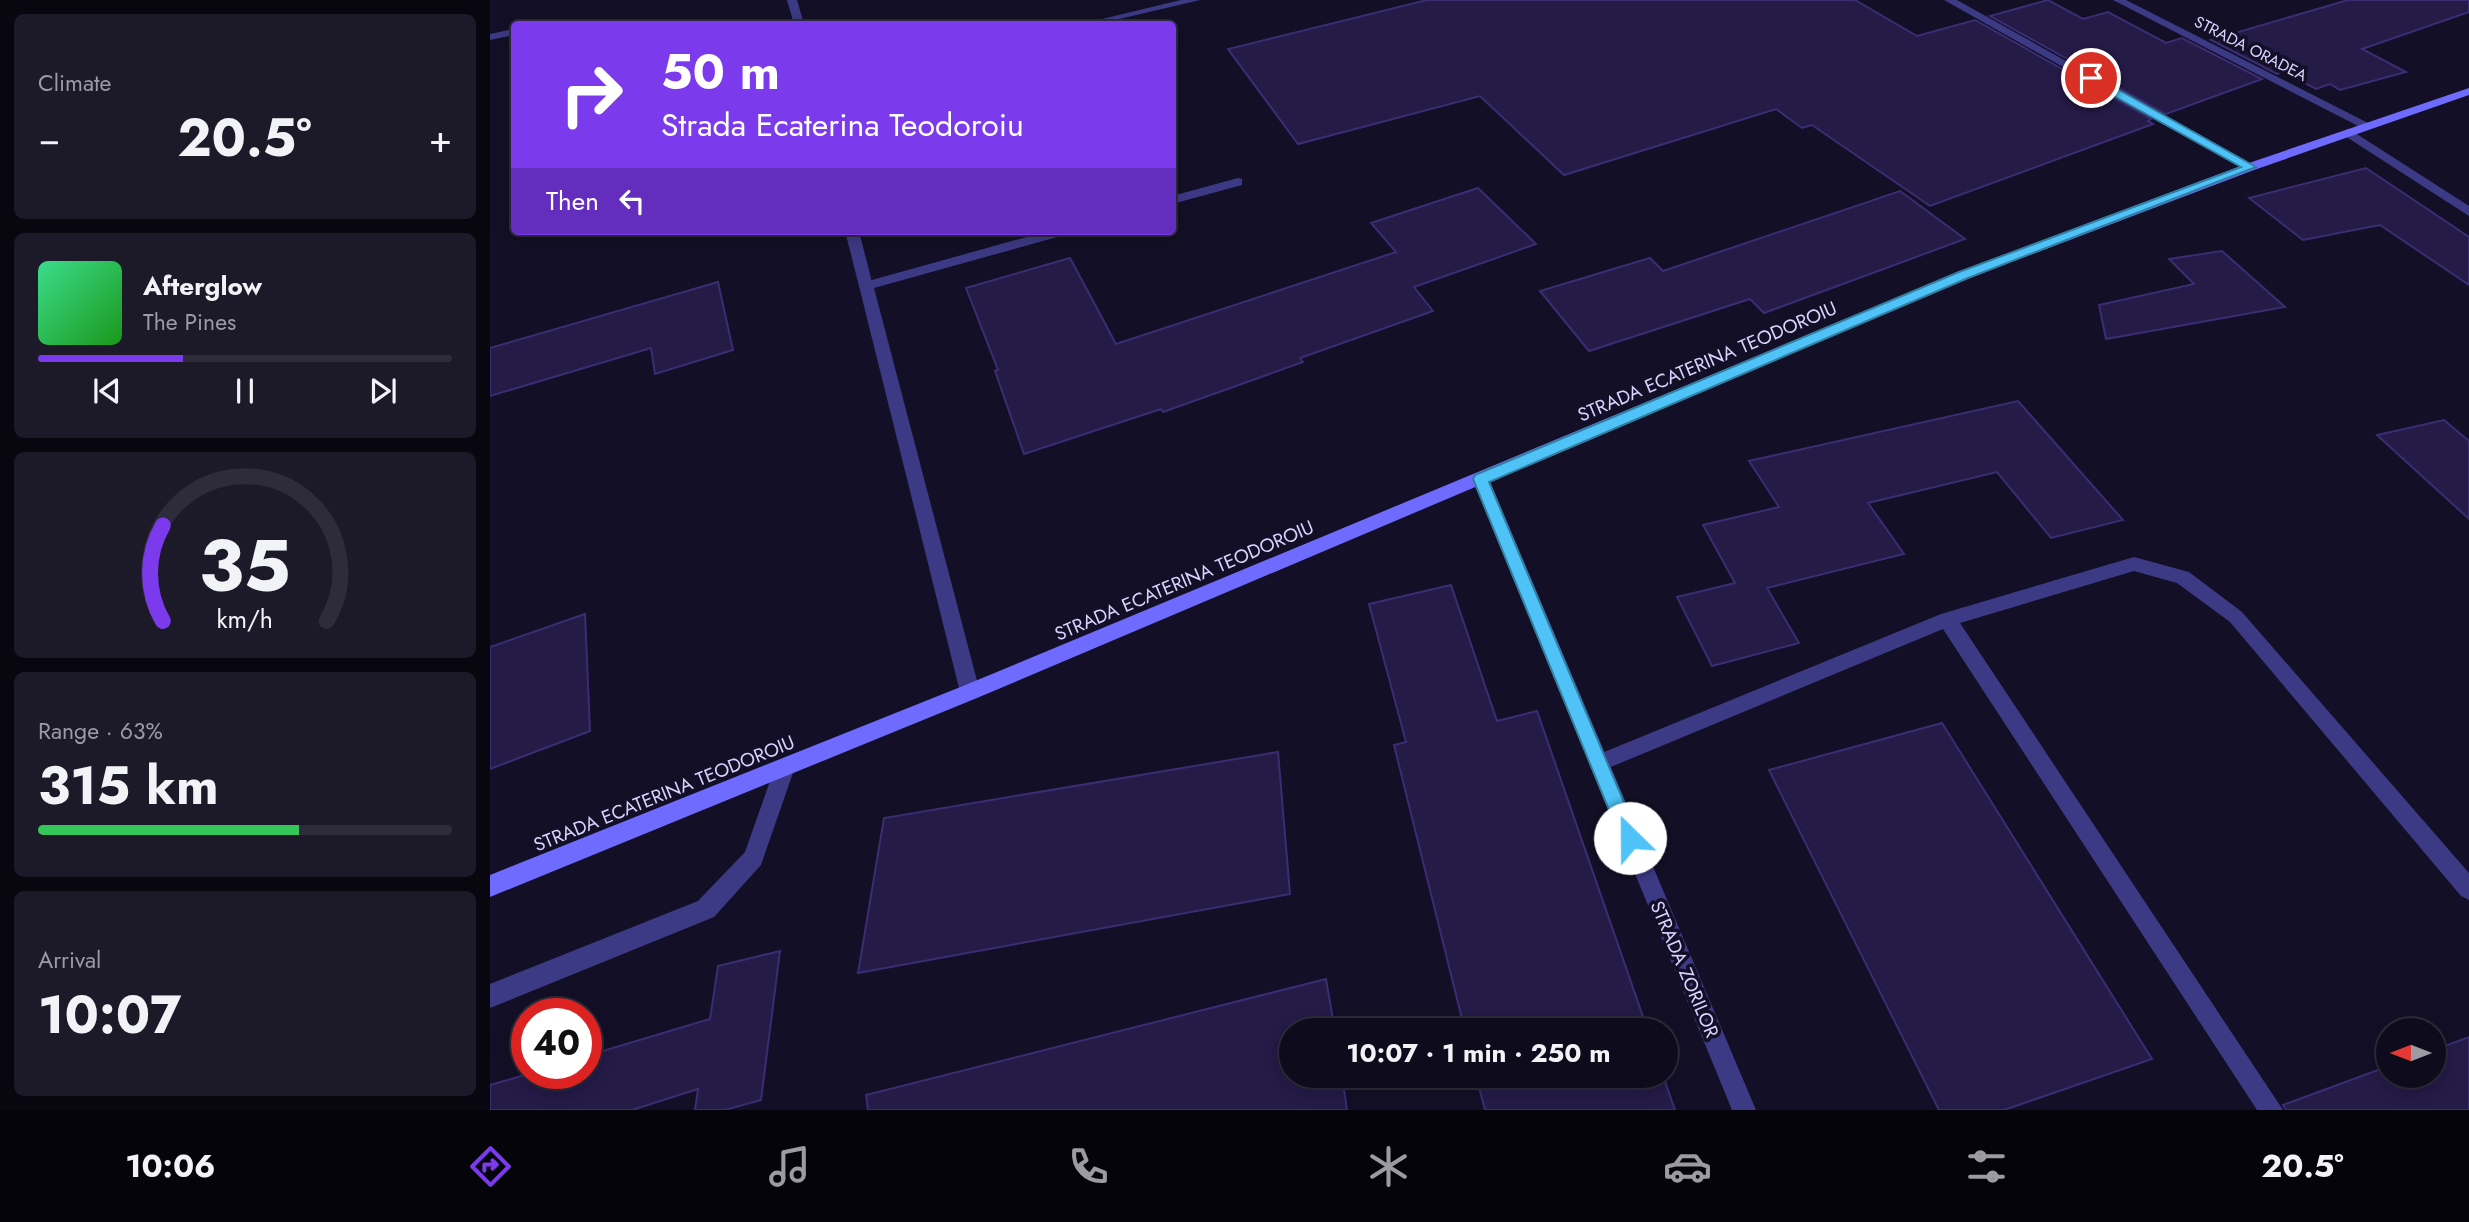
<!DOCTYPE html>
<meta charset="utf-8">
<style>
:root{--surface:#0e0b1c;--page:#1c1929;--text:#f1f3f6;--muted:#9b9ba3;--line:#2e2b3b;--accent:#7c3aed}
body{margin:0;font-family:Jost,sans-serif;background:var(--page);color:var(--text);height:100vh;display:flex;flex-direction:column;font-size:26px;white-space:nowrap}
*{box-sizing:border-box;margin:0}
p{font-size:23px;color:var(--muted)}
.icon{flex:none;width:38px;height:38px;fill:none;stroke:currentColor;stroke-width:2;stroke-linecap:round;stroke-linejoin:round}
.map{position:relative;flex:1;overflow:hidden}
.panel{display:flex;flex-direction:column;gap:14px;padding:14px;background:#08060f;width:490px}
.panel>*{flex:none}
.guide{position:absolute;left:21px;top:21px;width:665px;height:214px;border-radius:7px;box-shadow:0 4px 18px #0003,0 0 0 2px var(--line);background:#7c3aed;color:#fff;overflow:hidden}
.needle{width:46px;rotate:270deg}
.tools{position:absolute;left:1886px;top:1018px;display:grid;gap:14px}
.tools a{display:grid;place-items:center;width:70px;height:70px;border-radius:50%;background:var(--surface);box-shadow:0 4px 18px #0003,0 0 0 2px var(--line);font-size:35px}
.speed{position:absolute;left:21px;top:998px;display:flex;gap:14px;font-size:35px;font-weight:700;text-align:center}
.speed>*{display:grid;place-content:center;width:91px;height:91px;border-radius:50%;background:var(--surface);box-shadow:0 4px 18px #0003,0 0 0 2px var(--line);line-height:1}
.speed .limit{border:10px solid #d22;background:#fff;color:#111}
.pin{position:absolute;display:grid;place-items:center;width:60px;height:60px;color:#fff;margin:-30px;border:4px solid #fff;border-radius:50%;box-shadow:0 2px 7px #0007}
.me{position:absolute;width:77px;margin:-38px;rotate:337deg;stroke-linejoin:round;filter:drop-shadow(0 0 5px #0008)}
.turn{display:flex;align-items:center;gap:24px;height:147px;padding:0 35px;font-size:32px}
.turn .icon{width:91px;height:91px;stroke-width:2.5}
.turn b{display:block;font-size:49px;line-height:60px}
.then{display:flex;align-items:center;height:66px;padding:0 35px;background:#0003;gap:14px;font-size:26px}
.big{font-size:52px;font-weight:700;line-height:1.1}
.panel .card{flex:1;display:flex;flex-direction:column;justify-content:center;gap:10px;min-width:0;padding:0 24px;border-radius:10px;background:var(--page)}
.panel .dial{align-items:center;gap:0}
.dial svg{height:182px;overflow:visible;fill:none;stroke:var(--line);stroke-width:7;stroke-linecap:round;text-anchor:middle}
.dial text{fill:var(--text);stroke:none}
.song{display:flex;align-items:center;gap:21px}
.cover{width:84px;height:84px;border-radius:10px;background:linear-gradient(135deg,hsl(150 70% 55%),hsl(120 70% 35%))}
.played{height:7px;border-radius:4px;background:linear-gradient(90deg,var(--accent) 35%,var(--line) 35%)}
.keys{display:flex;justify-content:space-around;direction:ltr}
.heat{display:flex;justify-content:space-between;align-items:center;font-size:38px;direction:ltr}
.charge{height:10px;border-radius:5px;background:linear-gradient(90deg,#34c759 63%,var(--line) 0)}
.trip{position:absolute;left:789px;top:1018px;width:399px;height:70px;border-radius:35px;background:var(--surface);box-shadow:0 4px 18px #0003,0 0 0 2px var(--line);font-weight:700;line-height:70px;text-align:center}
.menu{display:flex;height:112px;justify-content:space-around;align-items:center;background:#06040b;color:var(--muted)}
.menu .icon{width:49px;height:49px}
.menu .active{color:var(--accent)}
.menu b{font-size:32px;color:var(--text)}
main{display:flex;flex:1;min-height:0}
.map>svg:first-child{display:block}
.building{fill:#241b47;stroke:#3b2d73;stroke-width:2}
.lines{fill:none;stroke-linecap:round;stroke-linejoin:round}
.service{fill:#3d3a85;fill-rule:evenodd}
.minor{fill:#3d3a85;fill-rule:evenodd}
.tertiary{fill:#3d3a85;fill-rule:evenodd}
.secondary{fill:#6f6bff;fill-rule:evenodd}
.route{fill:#4fc3f7;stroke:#337fa1;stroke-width:2}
.labels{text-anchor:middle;stroke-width:7;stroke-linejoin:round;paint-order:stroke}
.far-street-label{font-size:16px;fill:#d9d4ff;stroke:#130f26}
.street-label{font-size:19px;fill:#d9d4ff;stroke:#130f26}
</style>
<main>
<section class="panel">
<div class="card"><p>Climate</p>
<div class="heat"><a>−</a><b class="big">20.5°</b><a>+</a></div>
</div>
<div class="card">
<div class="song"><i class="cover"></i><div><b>Afterglow</b><p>The Pines</p></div></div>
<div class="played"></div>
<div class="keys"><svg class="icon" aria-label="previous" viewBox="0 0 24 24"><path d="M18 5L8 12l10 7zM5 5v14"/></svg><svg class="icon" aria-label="pause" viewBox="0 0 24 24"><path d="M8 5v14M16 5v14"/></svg><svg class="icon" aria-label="next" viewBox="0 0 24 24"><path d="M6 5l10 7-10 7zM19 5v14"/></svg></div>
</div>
<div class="card dial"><svg viewBox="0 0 100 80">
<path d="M14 69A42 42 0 1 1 86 69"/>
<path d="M14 69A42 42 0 0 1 14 27" stroke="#7c3aed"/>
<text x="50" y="56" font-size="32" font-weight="700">35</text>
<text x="50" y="72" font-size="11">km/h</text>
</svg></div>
<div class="card"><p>Range · 63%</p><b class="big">315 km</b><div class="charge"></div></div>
<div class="card"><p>Arrival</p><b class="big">10:07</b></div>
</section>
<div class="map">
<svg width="1979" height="1110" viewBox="0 0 1979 1110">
<rect width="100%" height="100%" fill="#130f26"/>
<g class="building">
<path d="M937 0H1365L1427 36 1485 20 1661 119 1658 121 1663 124 1440 206 1322 125 1312 128 1286 109 1074 175 990 96 808 144 738 49Z"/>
<path d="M1558 0 1593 19 1618 12 1676 43 1692 38 1772 79 1676 114 1500 16Z"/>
<path d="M1858 0H1979V12L1872 49 1916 72 1850 90 1840 84 1826 89 1794 72 1787 74 1721 40Z"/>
<path d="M1876 168 1979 237V285L1890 225 1813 240 1759 198Z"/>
<path d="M988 188 1046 244 924 287 943 311 810 358 813 362 673 412 671 409 534 454 505 371 508 370 476 288 580 258 626 344 906 252 881 223Z"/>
<path d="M1410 191 1475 239 1274 313 1260 299 1099 351 1050 291 1160 258 1173 271Z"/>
<path d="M1732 251 1795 307 1616 339 1609 305 1704 284 1679 259Z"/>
<path d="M228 282 243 350 165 374 161 348 0 396V348Z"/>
<path d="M1528 401 1633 520 1561 538 1507 472 1378 503 1414 554 1277 588 1309 643 1222 666 1187 597 1245 583 1213 525 1289 507 1259 461Z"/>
<path d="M1954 420 1979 441V519L1887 435Z"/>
<path d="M961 585 1007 721 1047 711 1158 1031H975L904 745 916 742 879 604Z"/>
<path d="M95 614 100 731 0 769V647Z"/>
<path d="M1452 723 1662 1059 1514 1110H1449L1279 770Z"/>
<path d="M788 752 800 894 368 973 394 818Z"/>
<path d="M290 951 271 1100 235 1110H205L208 1089 142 1110H0V1085L42 1073H96V1056L220 1019 228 966Z"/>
<path d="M836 979 845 1031H802V1076H852L857 1110H378L376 1095Z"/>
<path d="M1979 1037V1110H1796L1793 1105 1899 1066V1076H1944V1050Z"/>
<path d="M986 1076H1173L1185 1110H995Z"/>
</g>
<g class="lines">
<g class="service">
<path d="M297 0H307L314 24H304Z"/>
<path d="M691 0H710L608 24H591Z"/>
<path d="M24 29V35L0 40V34Z"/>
<path d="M355 231H369L383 286 381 289H371L369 286Z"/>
<path d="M1644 557 1699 572 1752 612 1979 873V900L1971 896 1740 622 1687 583 1644 571 1470 623 1793 1110H1767L1453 629 1116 769 1109 772 1102 769 1099 763 1102 757 1451 614Z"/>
<path d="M295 758 302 761 305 767 271 865 224 917 0 1008V984L208 901 255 852 285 767 288 761Z"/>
</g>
<g class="minor">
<path d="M1454 0H1467L1766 167 1764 170H1756Z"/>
<path d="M1623 0H1636L1884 126 1874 129Z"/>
<path d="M1859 129 1979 206V216L1855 136V130Z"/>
<path d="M748 178 752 179V185L682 204V196Z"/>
<path d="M558 231H580L578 234 384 288 490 692 487 698 480 700 473 698 470 692 369 286 371 283Z"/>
</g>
<path class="tertiary" d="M991 473 999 479 1266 1110H1242L983 479Z"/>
<path class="secondary" d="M1979 88V95L1764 170 1479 278 487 698 0 897V875L473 686 1469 272 1756 164Z"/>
</g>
<path class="route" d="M1597 76H1604L1766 167 1478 278 999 482 1149 838 1147 844 1140 847 1133 844 983 479 985 475 1469 272 1751 167 1597 81Z"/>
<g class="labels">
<g class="far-street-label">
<text transform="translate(1761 48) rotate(27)" y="6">STRADA ORADEA</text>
</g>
<g class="street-label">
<text transform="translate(1217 361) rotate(-23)" y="7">STRADA ECATERINA TEODOROIU</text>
<text transform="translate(694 580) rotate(-23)" y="7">STRADA ECATERINA TEODOROIU</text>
<text transform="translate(174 793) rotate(-22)" y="7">STRADA ECATERINA TEODOROIU</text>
<text transform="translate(1195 969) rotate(67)" y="7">STRADA ZORILOR</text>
</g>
</g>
</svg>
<div class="tools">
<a><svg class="needle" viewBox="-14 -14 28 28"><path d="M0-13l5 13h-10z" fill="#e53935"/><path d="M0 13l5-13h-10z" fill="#9b9ba3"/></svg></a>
</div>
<div class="speed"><div class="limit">40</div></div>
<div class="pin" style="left:1601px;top:78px;background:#d93025"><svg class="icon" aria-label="arrive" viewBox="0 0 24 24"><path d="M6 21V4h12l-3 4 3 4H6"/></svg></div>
<svg class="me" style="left:1140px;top:838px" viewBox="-20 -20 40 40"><circle r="19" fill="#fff"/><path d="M0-13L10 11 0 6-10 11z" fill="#4fc3f7"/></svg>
<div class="trip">10:07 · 1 min · 250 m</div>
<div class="guide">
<div class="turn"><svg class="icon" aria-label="right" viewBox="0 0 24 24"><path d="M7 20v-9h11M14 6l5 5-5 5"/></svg><div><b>50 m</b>Strada Ecaterina Teodoroiu</div></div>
<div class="then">Then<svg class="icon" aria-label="left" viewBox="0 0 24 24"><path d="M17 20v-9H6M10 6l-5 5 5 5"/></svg></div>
</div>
</div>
</main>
<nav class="menu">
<b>10:06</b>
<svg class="icon active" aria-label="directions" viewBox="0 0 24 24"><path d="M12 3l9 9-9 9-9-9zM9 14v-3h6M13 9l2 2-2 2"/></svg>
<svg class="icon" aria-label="music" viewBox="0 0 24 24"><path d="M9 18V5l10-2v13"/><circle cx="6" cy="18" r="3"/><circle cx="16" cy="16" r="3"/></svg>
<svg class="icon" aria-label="phone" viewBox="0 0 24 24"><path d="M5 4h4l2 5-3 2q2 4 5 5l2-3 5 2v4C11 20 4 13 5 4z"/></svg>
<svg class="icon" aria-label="climate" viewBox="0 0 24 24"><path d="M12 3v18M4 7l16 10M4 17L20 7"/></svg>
<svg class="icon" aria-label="car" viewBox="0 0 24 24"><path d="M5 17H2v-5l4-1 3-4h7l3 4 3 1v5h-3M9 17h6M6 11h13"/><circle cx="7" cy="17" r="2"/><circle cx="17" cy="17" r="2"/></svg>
<svg class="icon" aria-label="filters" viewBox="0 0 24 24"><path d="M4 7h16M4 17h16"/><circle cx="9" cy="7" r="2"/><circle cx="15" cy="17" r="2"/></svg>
<b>20.5°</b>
</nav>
